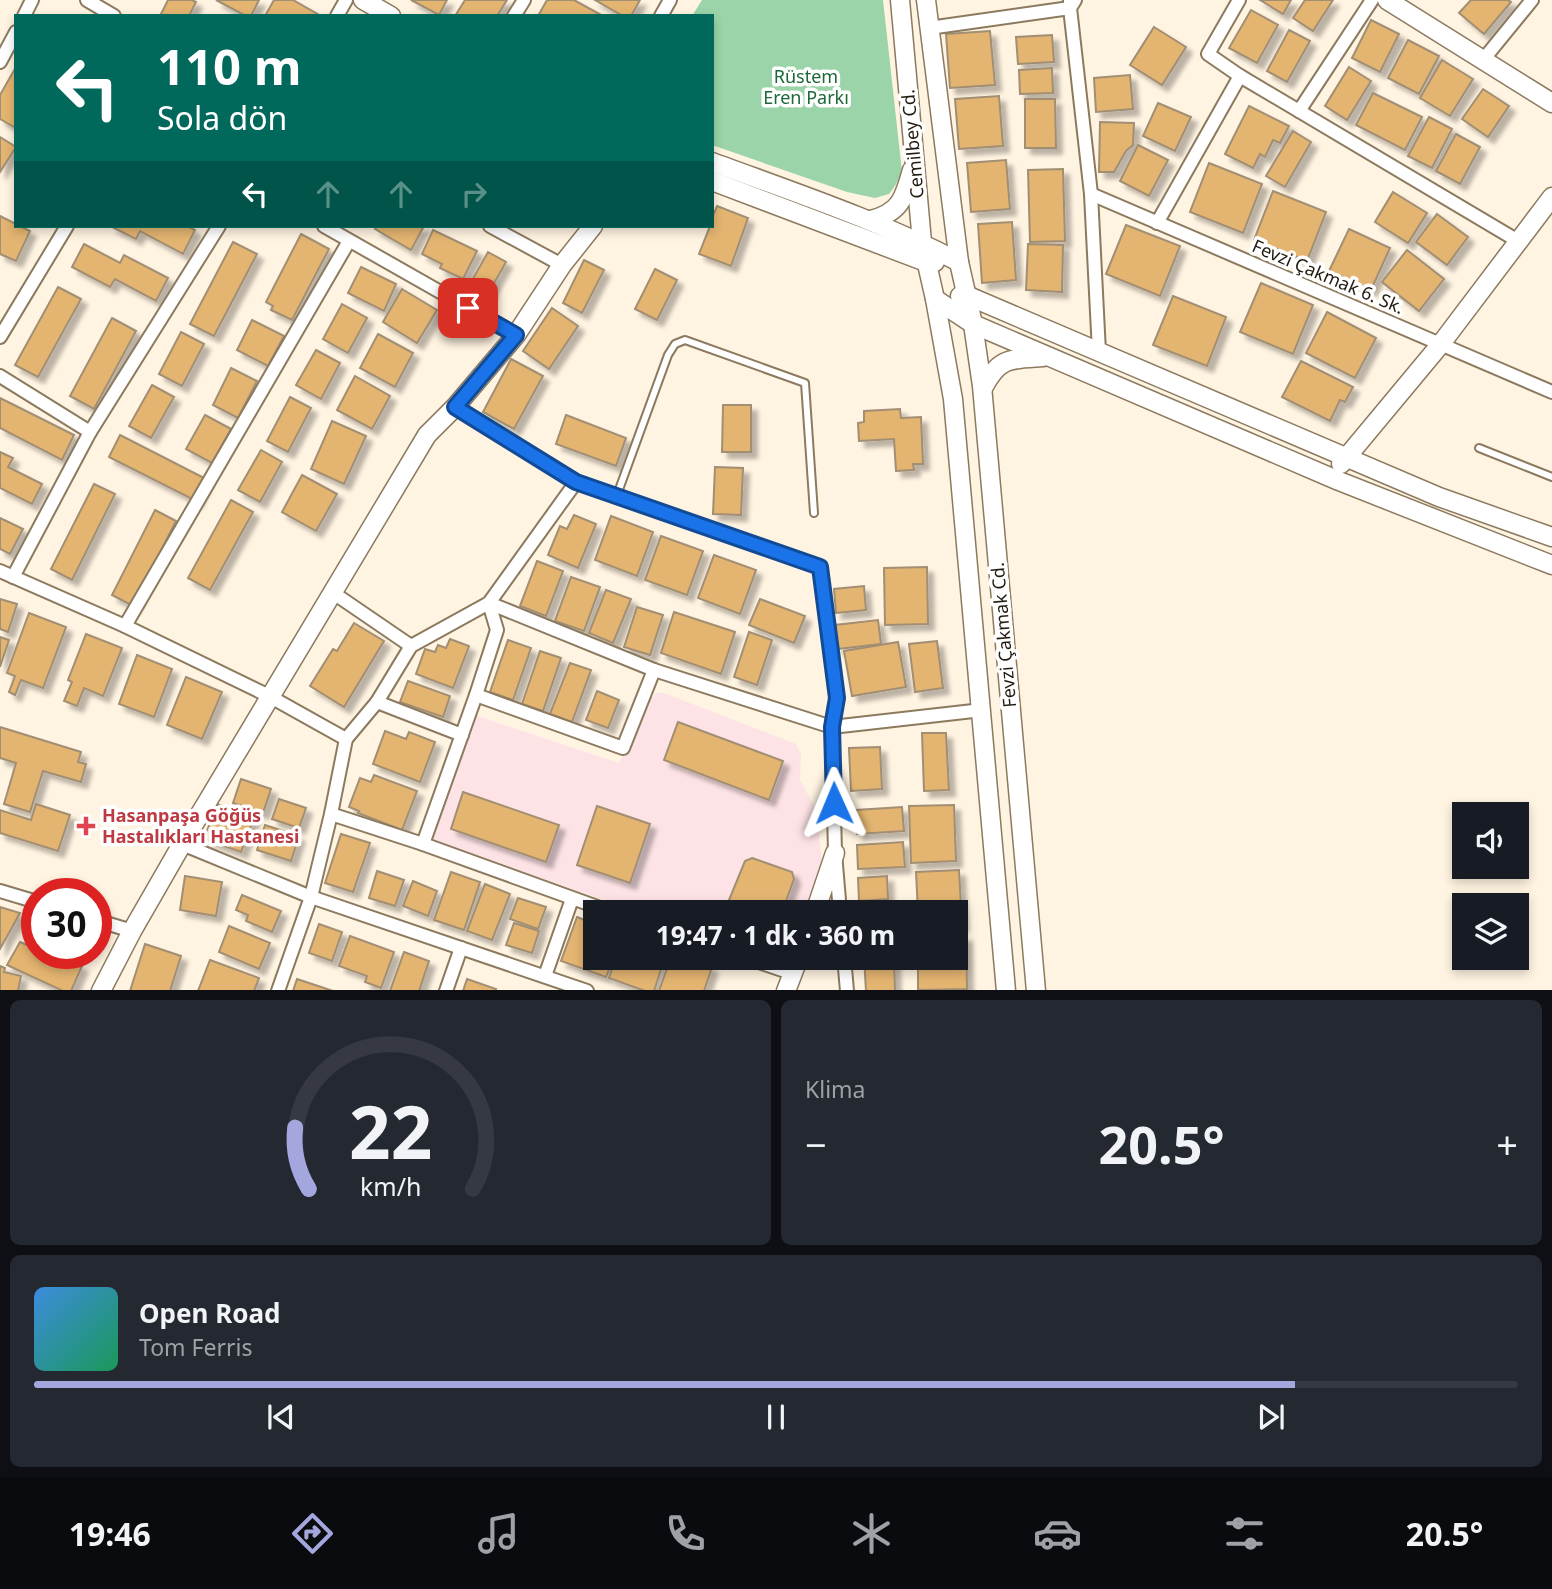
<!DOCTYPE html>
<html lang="tr">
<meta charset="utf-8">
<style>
:root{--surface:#171b24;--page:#242831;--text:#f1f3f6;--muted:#9ea1a6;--line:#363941;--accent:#a4a7de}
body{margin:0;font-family:"Noto Sans",sans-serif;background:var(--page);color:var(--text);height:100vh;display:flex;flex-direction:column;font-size:26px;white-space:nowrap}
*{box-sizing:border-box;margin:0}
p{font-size:23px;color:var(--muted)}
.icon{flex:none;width:38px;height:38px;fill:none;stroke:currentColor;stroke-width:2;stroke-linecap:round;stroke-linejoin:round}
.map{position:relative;height:990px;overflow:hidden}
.sheet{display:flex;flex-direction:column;gap:10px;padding:10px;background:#0d0f14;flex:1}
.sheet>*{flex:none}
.guide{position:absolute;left:14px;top:14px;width:700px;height:214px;border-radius:0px;box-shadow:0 4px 10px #0003;background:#00695c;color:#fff;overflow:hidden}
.tools{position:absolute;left:1452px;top:802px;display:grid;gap:14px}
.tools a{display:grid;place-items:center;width:77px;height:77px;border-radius:0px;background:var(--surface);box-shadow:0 4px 10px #0003;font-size:35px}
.speed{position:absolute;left:21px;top:878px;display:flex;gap:14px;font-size:35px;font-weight:700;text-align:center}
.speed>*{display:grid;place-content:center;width:91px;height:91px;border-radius:50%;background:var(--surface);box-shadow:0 4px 10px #0003;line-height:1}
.speed .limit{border:10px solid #d22;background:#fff;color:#111}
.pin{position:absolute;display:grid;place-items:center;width:60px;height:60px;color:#fff;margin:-30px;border-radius:14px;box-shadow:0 4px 10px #0006}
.me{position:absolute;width:77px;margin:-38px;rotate:359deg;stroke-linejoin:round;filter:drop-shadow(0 0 5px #0008)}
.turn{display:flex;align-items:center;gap:24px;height:147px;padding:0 28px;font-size:32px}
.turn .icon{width:91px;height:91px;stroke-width:2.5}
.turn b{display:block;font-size:49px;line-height:60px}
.lanes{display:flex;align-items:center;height:66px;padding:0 28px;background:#0003;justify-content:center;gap:35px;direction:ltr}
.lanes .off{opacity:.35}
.big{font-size:52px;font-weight:700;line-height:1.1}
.sheet .tile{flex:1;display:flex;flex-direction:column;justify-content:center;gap:10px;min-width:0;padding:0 24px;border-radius:10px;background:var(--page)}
.sheet .dial{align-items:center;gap:0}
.dial svg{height:182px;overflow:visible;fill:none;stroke:var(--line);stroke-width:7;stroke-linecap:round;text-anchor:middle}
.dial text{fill:var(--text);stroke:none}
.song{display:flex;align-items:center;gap:21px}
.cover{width:84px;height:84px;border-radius:10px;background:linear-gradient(135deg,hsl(210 70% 55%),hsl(150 70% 35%))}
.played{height:7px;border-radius:4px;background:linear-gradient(90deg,var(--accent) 85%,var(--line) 85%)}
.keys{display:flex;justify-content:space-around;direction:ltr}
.heat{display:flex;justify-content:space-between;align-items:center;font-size:38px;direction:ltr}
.sheet .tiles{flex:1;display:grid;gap:10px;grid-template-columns:1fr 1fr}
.tile:last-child{grid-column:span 2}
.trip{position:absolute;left:583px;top:900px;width:385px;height:70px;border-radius:0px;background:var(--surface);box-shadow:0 4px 10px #0003;font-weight:700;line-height:70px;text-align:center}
.tabs{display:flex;height:112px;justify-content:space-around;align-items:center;background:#090b0e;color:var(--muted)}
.tabs .icon{width:49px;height:49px}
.tabs .current{color:var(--accent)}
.tabs b{font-size:32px;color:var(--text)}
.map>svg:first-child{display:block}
.education{fill:#fee3e6}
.green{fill:#9bd4a9}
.building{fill:#e4b571;stroke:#a18e73;stroke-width:2;filter:url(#shadow)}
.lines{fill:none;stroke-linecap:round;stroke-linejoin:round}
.lane-casing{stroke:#8c7a5f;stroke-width:10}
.street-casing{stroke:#8c7a5f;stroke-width:16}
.secondary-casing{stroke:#8c7a5f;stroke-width:21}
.lane{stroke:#fff;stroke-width:6}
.street{stroke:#fff;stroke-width:12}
.secondary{stroke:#fff;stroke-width:18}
.route-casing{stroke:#114b97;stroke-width:18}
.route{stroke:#1a73e8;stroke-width:12}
.health-dot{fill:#e0444e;stroke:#fff;stroke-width:2.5}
.labels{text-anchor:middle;stroke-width:7;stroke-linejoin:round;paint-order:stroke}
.park-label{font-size:18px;fill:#1c6839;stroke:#fff}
.street-label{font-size:18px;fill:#221b10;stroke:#fff}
.health-label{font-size:18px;font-weight:bold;fill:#be3a42;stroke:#fff;text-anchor:start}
</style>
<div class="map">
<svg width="1552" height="991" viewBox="0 0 1552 991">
<defs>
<filter id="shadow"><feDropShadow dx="6" dy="6" stdDeviation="2" flood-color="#0004"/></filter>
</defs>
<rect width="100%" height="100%" fill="#fff3e1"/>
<path class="education" d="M656 693H664L796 744 801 754 800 780 816 809 822 862 817 880 803 912H638L429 839 474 715 619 763 650 700Z"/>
<path class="green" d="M702 0H883L902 172 895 186 889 194 875 198 847 192 712 145V16H692Z"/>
<g class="building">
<path d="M168 0H192L196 2 189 16H160Z"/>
<path d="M216 0H259L251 16H246Z"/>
<path d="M274 0H293L321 16H270L266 14Z"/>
<path d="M411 0H447L439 15Z"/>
<path d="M465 0H507L497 16H455Z"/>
<path d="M547 0H574L603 16H538Z"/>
<path d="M595 0H640L631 16H623Z"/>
<path d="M1260 0H1291L1283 14Z"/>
<path d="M1305 0H1333L1313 31 1293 18Z"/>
<path d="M1471 0H1508L1511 2 1484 34 1459 13Z"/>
<path d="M1251 10 1278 25 1257 63 1229 48Z"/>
<path d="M1371 20 1399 34 1380 72 1352 58Z"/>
<path d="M1154 27 1186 47 1162 85 1130 65Z"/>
<path d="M1289 30 1310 41 1287 82 1267 71Z"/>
<path d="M990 31 995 85 950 88 946 34Z"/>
<path d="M1052 35 1054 62 1018 64 1016 37Z"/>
<path d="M1408 40 1439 56 1419 94 1388 78Z"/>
<path d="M1442 60 1473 79 1450 116 1420 98Z"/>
<path d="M16 67V128L0 119V95Z"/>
<path d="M1349 67 1371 81 1347 120 1325 106Z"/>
<path d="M1052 68 1053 93 1020 94 1019 70Z"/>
<path d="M1130 75 1133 109 1096 112 1094 78Z"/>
<path d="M1483 89 1509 106 1488 137 1462 119Z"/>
<path d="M1373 93 1422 117 1405 150 1356 125Z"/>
<path d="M999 96 1003 146 959 149 955 99Z"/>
<path d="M1025 99H1055L1056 148H1025Z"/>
<path d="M1158 103 1191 117 1175 151 1143 136Z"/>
<path d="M1249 106 1289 126 1280 143 1273 140 1265 157 1260 154 1253 168 1225 154Z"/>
<path d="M1429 117 1452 129 1432 168 1408 156Z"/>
<path d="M1100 122 1134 123 1133 145 1126 151 1114 172H1099Z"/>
<path d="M1293 131 1311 142 1285 187 1266 176Z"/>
<path d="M1456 134 1480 147 1460 184 1436 171Z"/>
<path d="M0 137 16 147 0 172Z"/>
<path d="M1138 145 1168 160 1149 196 1120 181Z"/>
<path d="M1006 160 1010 209 971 212 967 163Z"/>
<path d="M1209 163 1262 184 1243 233 1190 212Z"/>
<path d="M1063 169 1065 241 1030 242 1028 170Z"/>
<path d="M1273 191 1326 212 1307 261 1254 240Z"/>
<path d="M1393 192 1427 213 1408 243 1375 222Z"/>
<path d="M717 206 748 218 731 266 699 254 710 226H712V218Z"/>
<path d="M1437 214 1468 237 1447 265 1416 242Z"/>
<path d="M0 216 16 224V226H20L30 231 16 261 0 254Z"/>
<path d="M1012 222 1016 280 982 283 978 224Z"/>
<path d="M1126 225 1180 246 1160 296 1106 274Z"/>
<path d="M110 226H187L195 230 183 254 140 231 136 239Z"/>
<path d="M377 226H424L411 250 375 229Z"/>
<path d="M1349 229 1390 248 1371 290 1329 271Z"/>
<path d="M433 230 477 251 463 279 440 268 442 264 422 254Z"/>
<path d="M301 234 329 249 292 320 271 310 273 306 266 302Z"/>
<path d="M233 242 257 254 214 336 190 324Z"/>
<path d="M84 244 120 263 124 255 168 278 156 301 115 279 110 287 72 267Z"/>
<path d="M1028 244 1063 245 1062 292 1026 290Z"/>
<path d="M1407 250 1444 279 1419 311 1382 282Z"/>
<path d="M488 252 506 262 488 294 470 284Z"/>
<path d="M584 260 604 270 582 313 563 303Z"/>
<path d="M361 267 396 284 384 311 348 293Z"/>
<path d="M655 269 677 280 657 320 635 309Z"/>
<path d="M1261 283 1313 305 1293 354 1240 332Z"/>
<path d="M58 287 81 299 38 377 15 365Z"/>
<path d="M402 289 437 310 417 343 383 322Z"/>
<path d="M1173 296 1226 317 1207 366 1153 345Z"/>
<path d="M342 304 367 318 348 353 323 339Z"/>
<path d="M552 308 578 326 549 369 523 351Z"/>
<path d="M1327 312 1376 338 1355 378 1306 353Z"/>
<path d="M112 318 136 331 94 409 70 396Z"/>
<path d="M252 320 284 336 268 366 237 350Z"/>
<path d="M181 332 204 344 182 386 159 374Z"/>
<path d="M378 334 413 353 395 387 360 368Z"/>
<path d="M316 350 340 363 321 399 296 385Z"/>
<path d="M511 359 543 376 514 429 483 412Z"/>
<path d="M1301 361 1353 387 1345 402 1340 400 1330 421 1282 397Z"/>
<path d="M231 368 257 381 238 418 213 405Z"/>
<path d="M355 376 390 396 372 429 337 410Z"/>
<path d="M152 385 174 397 151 438 129 426Z"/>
<path d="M290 397 311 408 288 452 267 441Z"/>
<path d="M0 398 74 435 62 460 0 428Z"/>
<path d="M723 405H751V452H722Z"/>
<path d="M900 409 901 418 921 417 923 464H913L914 470 896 471 894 439 859 441 858 423 864 422V411Z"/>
<path d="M205 415 231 429 212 463 186 449Z"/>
<path d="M566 415 626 438 616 466 556 444Z"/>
<path d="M332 421 366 436 344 484 311 469Z"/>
<path d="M120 435 206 479 196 501 109 457Z"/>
<path d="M261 450 282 462 260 502 238 490Z"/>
<path d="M0 452 13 458 8 467 42 484 32 504 0 488Z"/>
<path d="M715 467 743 468 741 515 713 514Z"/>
<path d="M302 475 337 494 316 531 282 512Z"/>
<path d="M94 484 115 494 72 580 51 569Z"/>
<path d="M231 500 253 512 210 590 188 578Z"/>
<path d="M155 510 176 521 133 606 112 595Z"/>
<path d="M574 515 596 524 578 568 548 555 560 526 567 529Z"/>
<path d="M611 516 653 532 637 576 595 560Z"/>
<path d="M0 518 23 529 10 554 0 549Z"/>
<path d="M661 536 703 551 687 595 645 580Z"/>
<path d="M714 555 756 570 740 614 698 598Z"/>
<path d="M537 561 563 571 546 616 520 606Z"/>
<path d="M927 567 928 624 885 625 884 568Z"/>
<path d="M571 577 600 587 584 631 555 621Z"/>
<path d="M864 586 866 610 836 613 834 589Z"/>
<path d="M606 590 631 599 613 643 589 633Z"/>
<path d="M0 599 17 604 8 632 0 629Z"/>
<path d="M760 599 805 616 794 643 749 625Z"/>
<path d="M637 607 663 615 650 655 624 647Z"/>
<path d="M674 612 735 632 721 674 661 653Z"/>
<path d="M29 613 66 627 43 688 21 680 15 695 9 692 15 676 7 673Z"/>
<path d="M878 620 881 644 838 649 835 625Z"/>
<path d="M354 623 384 641 344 707 310 686 333 649 337 651Z"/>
<path d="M749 632 772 640 757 685 734 677Z"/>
<path d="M86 634 122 648 103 696 84 688 77 706 64 701 72 682 68 680Z"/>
<path d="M0 637 9 640 0 667Z"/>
<path d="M450 639 469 646 453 688 416 674 425 649 435 652 438 645 446 648Z"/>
<path d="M508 640 531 648 513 700 490 692Z"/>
<path d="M937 641 943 688 915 692 909 644Z"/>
<path d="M898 642 906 687 852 696 844 651Z"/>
<path d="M540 651 561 658 543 711 522 704Z"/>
<path d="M137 655 172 669 154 717 119 704Z"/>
<path d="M570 663 591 670 572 722 550 714Z"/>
<path d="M186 677 222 692 202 739 167 725Z"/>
<path d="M408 681 450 696 443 717 400 702Z"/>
<path d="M597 691 619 700 608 728 586 720Z"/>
<path d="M678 722 783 761 769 800 664 760Z"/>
<path d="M0 727 81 752 78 762 86 764 81 782 43 771 30 812 4 804 16 763 0 758Z"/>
<path d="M385 731 406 739 409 732 435 742 420 782 373 764Z"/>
<path d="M922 733H946L949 790 924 791Z"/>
<path d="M880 747 882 789 851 791 849 748Z"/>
<path d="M374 775 417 791 402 830 358 813 359 811 349 807 360 778 371 782Z"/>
<path d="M241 779 271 789 263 813 233 803Z"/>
<path d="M463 792 559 825 546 862 451 829Z"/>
<path d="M279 799 306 808 299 828 272 819Z"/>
<path d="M36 804 70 815 58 851 0 833V810L31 820Z"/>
<path d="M217 804 254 817 241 852 204 839Z"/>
<path d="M954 805 956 861 911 863 909 806Z"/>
<path d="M597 806 650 824 630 883 577 865Z"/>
<path d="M902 807 904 831 857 834 856 810Z"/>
<path d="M265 825 299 836 291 861 257 850Z"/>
<path d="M341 834 370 843 353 892 325 883Z"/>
<path d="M903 842 905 867 858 869 857 845Z"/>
<path d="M752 858 792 872 794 879 782 912H747L733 907 729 900 745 861Z"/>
<path d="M959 870 962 925H956V912H918L916 872Z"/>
<path d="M377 871 404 880 395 906 369 898Z"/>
<path d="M451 872 480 882 464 930 434 920Z"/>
<path d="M185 876 222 882 216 916 180 910Z"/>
<path d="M887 876 888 899 859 901 858 878Z"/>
<path d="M413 881 437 891 428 916 403 906Z"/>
<path d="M485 884 510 894 492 940 467 931Z"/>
<path d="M242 895 281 911 272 932 246 921 248 915 236 910Z"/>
<path d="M518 898 546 907 538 929 510 919Z"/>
<path d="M0 907 20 913 0 949Z"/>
<path d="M577 917 595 924V957H614L606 977 561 961Z"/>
<path d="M514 923 539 931 532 953 506 945Z"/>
<path d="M319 924 342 932 332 961 309 953Z"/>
<path d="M229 926 270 943 259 969 219 952Z"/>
<path d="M350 936 394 952 381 988 365 982 367 976 339 966Z"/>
<path d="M956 936H966L967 989 918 990V957H956Z"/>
<path d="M20 942 37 949V954H50L82 966 71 991H63L7 965Z"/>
<path d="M145 944 181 956 170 991H130Z"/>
<path d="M404 952 429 961 419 991H390Z"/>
<path d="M616 957H665L654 991H645L609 978Z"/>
<path d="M671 957H687L712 967 704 991H659Z"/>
<path d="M864 957H894L895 991H866Z"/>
<path d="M210 960 259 978 254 991H198Z"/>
<path d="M0 966 5 968 4 972 21 976 18 991H0Z"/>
<path d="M297 979 333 991H293Z"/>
<path d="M467 979 496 989 495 991H463Z"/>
</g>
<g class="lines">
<g class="lane-casing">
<g id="lane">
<path d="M1479 448 1552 477"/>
<path d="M617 495 668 355 675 344 685 340 805 383 814 513"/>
</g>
</g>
<g class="street-casing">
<g id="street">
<path d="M87 0 114 16"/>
<path d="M1075 0 1070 8 1091 194 1099 352"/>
<path d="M1239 0 1208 54 1240 76 1518 241"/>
<path d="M24 16 32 0"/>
<path d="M337 16 346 0"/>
<path d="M514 16 524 0"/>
<path d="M661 16 670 0"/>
<path d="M929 28 1070 8V0"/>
<path d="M1483 60 1532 0"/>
<path d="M0 62 16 32"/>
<path d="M1299 111 1372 0"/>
<path d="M1091 194 1552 392"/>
<path d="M1157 223 1240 76"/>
<path d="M324 226 516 335"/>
<path d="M490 226 562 265"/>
<path d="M0 337 67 226"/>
<path d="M0 376 90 432"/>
<path d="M455 407 576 482 820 567 837 698 832 727 835 853 840 912"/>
<path d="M0 571 125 626 269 696 346 739"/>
<path d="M13 577 90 432 219 226"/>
<path d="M332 592 411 646"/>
<path d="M489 603 654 670 832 727 982 710"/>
<path d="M125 626 349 241"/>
<path d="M476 695 623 748 654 670"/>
<path d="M377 702 462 735"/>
<path d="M331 814 423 844 611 912"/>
<path d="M182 844 311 897 587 991"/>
<path d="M423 844 476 695 497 630 489 603"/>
<path d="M0 891 37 902"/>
<path d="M96 920 132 931"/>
<path d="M744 957 794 974"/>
<path d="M844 957 847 991"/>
<path d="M545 976 572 899"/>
<path d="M278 991 311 897 331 814 346 739 377 702 411 646 489 603 576 482"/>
<path d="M446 991 461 948"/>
</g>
</g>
<g class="secondary-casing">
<g id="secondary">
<path d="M363 0 391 16"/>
<path d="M900 0 922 242 935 299 953 399 1006 991"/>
<path d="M926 0 959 262 973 324 982 386 1036 991"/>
<path d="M1387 0 1552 103"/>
<path d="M712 162C796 193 880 221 959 262"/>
<path d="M712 181 926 262H935"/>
<path d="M871 220C901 212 904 198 912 170"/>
<path d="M960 296 966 295 1439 497 1552 537"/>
<path d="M935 299 973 324 1339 481 1552 565"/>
<path d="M983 388C999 357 1010 359 1043 357"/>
<path d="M1341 464 1440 345 1552 197"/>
<path d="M815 912 835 853"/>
<path d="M101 991 132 931 182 844 427 435 455 407 516 335 562 265 593 226"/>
<path d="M786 991 799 957"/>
</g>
</g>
<use href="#lane" class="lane"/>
<use href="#street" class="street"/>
<use href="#secondary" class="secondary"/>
</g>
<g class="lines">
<g class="route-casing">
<path id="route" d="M468 308 516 335 455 407 576 482 820 567 837 698 832 727 834 803"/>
</g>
<use href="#route" class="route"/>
</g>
<path class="health-dot" d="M82.5 815.5h7v7h7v7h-7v7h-7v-7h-7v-7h7z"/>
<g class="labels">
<g class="park-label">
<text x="806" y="83">Rüstem<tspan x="806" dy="21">Eren Parkı</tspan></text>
</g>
<g class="street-label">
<text transform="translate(913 144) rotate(-95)" y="6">Cemilbey Cd.</text>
<text transform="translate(1328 277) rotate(23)" y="6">Fevzi Çakmak 6. Sk.</text>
<text transform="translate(1004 635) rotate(-95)" y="6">Fevzi Çakmak Cd.</text>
</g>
<g class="health-label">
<text x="102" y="822">Hasanpaşa Göğüs<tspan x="102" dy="21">Hastalıkları Hastanesi</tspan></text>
</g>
</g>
</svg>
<div class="tools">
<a><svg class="icon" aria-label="sound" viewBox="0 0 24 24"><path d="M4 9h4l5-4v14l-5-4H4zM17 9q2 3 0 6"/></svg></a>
<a><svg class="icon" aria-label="layers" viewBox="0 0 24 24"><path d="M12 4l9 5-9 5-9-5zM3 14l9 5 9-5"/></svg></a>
</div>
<div class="speed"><div class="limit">30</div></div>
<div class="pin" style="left:468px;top:308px;background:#d93025"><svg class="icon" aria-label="arrive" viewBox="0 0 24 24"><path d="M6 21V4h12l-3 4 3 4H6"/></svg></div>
<svg class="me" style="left:834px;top:803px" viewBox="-20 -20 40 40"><path d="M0-17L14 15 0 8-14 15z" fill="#1a73e8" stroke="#fff" stroke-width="4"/></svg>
<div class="trip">19:47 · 1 dk · 360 m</div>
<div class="guide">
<div class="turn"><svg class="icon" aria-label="left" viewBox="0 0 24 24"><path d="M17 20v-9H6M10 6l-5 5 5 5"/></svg><div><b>110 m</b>Sola dön</div></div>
<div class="lanes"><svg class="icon" aria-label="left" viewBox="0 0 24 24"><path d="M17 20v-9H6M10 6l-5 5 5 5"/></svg><svg class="icon off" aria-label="ahead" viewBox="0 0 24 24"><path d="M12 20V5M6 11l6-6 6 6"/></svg><svg class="icon off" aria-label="ahead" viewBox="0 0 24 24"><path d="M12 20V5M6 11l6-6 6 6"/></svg><svg class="icon off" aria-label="right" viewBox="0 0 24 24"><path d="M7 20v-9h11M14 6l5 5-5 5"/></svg></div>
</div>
</div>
<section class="sheet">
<div class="tiles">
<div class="tile dial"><svg viewBox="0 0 100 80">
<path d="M14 69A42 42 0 1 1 86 69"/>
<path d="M14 69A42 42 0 0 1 8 42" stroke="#a4a7de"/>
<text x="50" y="56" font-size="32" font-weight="700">22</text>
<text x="50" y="72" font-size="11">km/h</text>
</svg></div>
<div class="tile"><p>Klima</p>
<div class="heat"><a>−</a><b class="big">20.5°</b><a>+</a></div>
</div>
<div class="tile">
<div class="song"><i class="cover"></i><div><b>Open Road</b><p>Tom Ferris</p></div></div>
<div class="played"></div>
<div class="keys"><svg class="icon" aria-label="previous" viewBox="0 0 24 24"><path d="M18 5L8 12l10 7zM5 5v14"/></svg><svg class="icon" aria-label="pause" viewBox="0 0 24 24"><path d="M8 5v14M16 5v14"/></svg><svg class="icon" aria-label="next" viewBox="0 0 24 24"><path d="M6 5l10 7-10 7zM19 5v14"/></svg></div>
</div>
</div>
</section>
<nav class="tabs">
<b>19:46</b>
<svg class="icon current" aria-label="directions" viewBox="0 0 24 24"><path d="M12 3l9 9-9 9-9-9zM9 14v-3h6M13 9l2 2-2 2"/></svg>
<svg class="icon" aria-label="music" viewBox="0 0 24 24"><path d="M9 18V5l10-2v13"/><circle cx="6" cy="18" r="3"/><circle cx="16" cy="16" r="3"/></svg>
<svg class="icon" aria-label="phone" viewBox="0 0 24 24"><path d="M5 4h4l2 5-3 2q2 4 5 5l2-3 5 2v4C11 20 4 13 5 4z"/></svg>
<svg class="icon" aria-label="climate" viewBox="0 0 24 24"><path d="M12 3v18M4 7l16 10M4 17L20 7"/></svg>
<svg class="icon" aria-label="car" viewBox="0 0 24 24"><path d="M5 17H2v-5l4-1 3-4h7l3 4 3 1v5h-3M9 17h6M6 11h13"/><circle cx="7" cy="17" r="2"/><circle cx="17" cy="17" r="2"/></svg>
<svg class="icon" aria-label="filters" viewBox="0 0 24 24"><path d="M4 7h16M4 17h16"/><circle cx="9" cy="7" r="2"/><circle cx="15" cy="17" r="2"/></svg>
<b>20.5°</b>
</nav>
